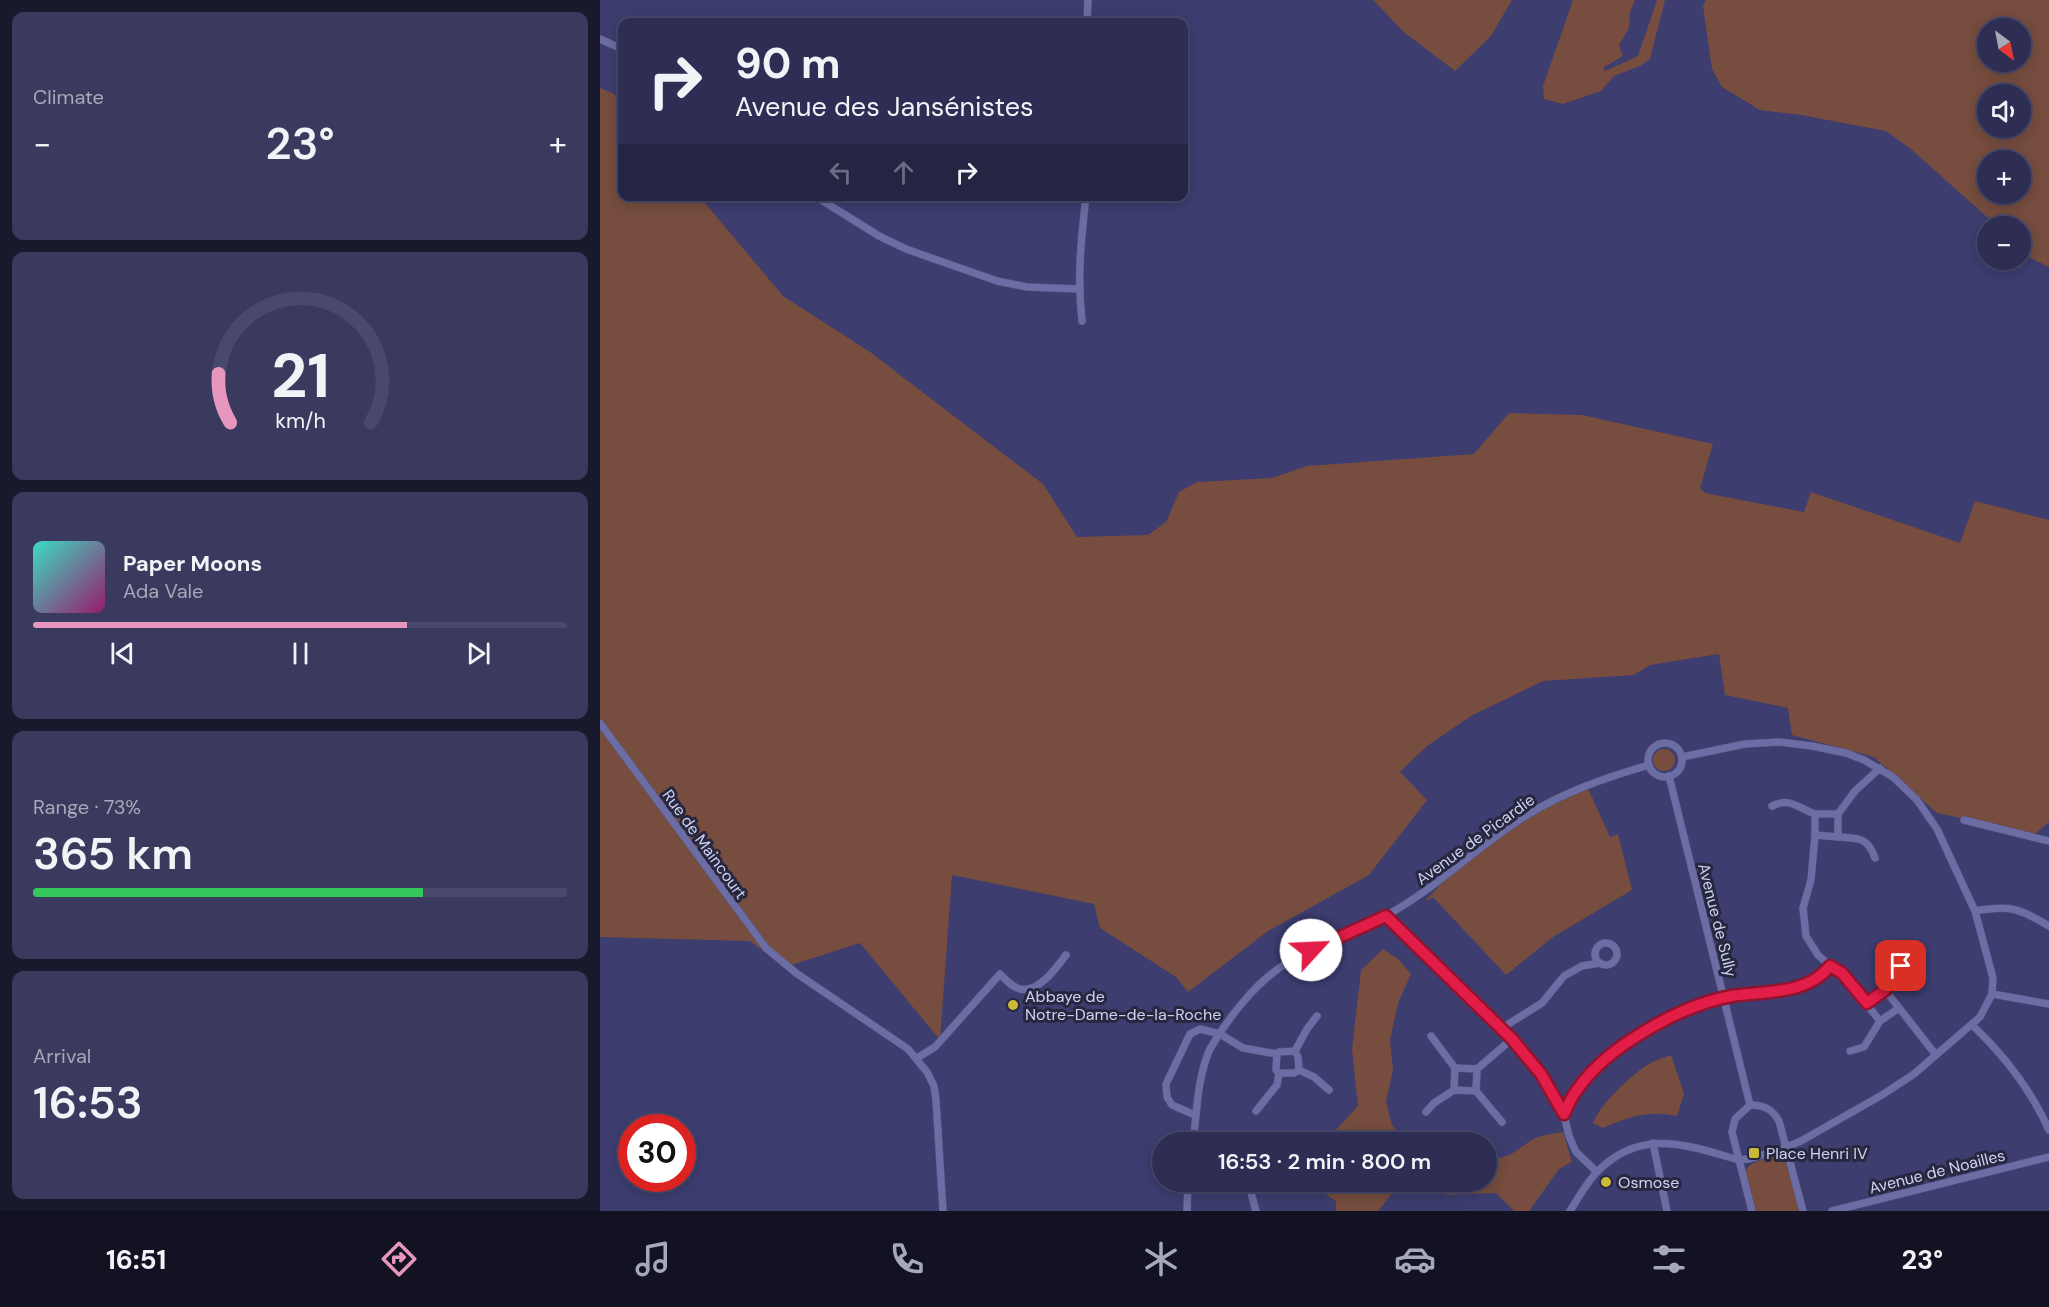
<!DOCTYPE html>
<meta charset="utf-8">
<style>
:root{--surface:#2e2e54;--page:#3a3a5e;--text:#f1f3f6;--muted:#a7a8b8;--line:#494a6b;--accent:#e797bd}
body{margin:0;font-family:"DM Sans",sans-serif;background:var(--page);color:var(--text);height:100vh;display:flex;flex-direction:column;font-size:22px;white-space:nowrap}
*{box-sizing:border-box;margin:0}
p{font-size:20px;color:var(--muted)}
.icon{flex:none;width:33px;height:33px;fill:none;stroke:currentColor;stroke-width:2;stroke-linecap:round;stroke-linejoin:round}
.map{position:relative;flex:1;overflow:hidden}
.drawer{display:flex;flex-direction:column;gap:12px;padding:12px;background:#19192e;width:600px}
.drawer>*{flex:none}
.banner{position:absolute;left:18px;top:18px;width:570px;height:183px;border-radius:12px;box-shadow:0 3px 15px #0003,0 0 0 2px var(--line);background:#2e2e54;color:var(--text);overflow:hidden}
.needle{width:39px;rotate:148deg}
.tools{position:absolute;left:1377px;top:18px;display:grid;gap:12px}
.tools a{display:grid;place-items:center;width:54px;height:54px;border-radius:50%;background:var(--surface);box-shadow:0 3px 15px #0003,0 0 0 2px var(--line);font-size:30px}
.speed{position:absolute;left:18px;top:1114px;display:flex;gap:12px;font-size:30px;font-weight:700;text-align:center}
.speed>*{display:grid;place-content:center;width:78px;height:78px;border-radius:50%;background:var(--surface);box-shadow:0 3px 15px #0003,0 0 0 2px var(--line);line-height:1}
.speed .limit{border:9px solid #d22;background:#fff;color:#111}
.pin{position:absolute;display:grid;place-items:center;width:51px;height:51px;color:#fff;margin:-26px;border-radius:12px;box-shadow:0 3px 9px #0006}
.me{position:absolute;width:66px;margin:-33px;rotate:65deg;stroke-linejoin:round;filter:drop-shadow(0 0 4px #0008)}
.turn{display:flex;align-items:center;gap:21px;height:126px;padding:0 18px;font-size:27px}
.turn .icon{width:78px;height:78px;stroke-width:2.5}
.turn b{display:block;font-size:42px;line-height:51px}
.lanes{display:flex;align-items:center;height:57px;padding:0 18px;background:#0003;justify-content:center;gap:30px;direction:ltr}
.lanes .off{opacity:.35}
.big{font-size:45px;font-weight:600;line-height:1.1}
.drawer .tile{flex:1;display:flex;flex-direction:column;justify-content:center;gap:9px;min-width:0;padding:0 21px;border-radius:12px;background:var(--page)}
.drawer .dial{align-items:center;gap:0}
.dial svg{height:156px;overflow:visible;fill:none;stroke:var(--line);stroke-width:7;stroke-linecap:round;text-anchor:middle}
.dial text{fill:var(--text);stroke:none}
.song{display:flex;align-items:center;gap:18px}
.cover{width:72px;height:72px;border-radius:9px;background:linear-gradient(135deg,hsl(170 70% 55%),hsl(320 70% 35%))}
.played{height:6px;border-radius:3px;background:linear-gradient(90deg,var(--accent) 70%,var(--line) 70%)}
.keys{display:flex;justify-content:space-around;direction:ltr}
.heat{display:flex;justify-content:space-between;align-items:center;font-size:33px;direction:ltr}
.charge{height:9px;border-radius:4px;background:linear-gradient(90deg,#34c759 73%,var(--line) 0)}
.trip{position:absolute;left:552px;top:1132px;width:345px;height:60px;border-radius:30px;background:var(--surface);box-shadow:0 3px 15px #0003,0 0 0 2px var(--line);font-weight:600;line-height:60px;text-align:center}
.tab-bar{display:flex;height:96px;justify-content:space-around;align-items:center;background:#121222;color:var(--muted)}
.tab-bar .icon{width:42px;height:42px}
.tab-bar .selected{color:var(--accent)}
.tab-bar b{font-size:27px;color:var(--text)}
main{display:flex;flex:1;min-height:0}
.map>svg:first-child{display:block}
.green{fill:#764d3e;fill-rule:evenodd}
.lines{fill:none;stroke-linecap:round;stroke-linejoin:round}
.minor-casing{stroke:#575882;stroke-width:8}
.minor{stroke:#6b6da4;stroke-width:7}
.route-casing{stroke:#92132f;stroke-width:15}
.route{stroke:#e11d48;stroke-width:10}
.poi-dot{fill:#cbba39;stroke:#27283f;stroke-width:2}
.labels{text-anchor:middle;stroke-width:6;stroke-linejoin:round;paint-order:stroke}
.street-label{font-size:16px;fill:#cfd2f1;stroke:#27283f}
.poi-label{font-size:16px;fill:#cfd2f1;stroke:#27283f;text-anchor:start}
</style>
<main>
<section class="drawer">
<div class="tile"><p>Climate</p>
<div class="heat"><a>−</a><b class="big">23°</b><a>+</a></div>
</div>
<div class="tile dial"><svg viewBox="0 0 100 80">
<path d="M14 69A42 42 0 1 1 86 69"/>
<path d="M14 69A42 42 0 0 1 8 44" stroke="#e797bd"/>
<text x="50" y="56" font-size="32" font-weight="700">21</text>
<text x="50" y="72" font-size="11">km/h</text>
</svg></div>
<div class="tile">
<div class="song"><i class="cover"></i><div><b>Paper Moons</b><p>Ada Vale</p></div></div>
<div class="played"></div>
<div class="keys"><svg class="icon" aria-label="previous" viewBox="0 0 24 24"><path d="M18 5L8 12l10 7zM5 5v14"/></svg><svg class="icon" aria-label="pause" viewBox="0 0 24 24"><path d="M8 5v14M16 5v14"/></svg><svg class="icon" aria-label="next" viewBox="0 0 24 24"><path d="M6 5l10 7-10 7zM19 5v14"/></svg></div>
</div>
<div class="tile"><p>Range · 73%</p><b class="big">365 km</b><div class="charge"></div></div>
<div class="tile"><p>Arrival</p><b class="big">16:53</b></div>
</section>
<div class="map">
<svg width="1449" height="1211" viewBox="0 0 1449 1211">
<rect width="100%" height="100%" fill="#3d3d70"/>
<g class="green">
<path d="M773 0H912L891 36 855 71 805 33Z"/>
<path d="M973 0H1035L1030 12 1029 28 1019 45 1023 56 1003 68 1005 71 1038 56 1057 0H1065L1050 59 1040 66 1014 76 1001 91 963 104 944 99 943 86Z"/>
<path d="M1106 0H1449V267L1431 258 1421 248 1420 226H1397L1312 150 1286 131 1201 115 1160 110 1122 87 1112 69 1103 6ZM1388 28H1420V62H1388ZM1388 94H1420V128H1388ZM1388 160H1420V194H1388Z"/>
<path d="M0 88 14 94 22 103V196L100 197 183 296 270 352 443 484 477 537 548 535 566 522 579 492 597 482 672 478 707 466 874 454 909 413 982 415 1113 444 1100 488 1105 493 1204 512 1211 492 1360 543 1375 501 1449 520V822L1435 834 1337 813 1274 757 1192 735 1188 708 1125 695 1119 654 1050 665 1034 675 943 681 871 716 827 746 800 772 827 800 769 875 668 931 588 992 576 977 500 928 494 904 352 875 340 1040 260 943 185 967 150 941 0 937Z"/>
<circle cx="1064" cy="760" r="11"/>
<path d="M987 786 1010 837 1018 834 1032 890 953 937 906 975 833 897 827 901 826 900C853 870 884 844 918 823 940 809 964 798 987 786Z"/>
<path d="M783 949 798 959 811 974 798 1003 790 1040 793 1070 786 1102 792 1125 806 1143H724L758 1106 752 1049 761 970Z"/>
<path d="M1071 1055 1084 1094 1077 1116C1048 1110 1029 1117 1003 1128L993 1123C1001 1103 1031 1075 1049 1064 1055 1060 1064 1058 1071 1055Z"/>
<path d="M963 1132 972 1162 959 1169 929 1211H914L896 1193 847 1195 814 1182H886L887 1155C906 1165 918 1147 934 1139 943 1134 954 1134 963 1132Z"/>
<path d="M1179 1155 1186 1159 1200 1211H1155L1145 1172C1150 1160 1167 1159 1179 1155Z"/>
<path d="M707 1182H801L778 1211H736V1201Z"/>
</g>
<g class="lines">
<g class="minor-casing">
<g id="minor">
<path d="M487 22 488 0"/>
<path d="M0 39 22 49"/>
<path d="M215 196 279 236 306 249 397 281 427 287 479 289"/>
<path d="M482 321C477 276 481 241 486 196"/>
<path d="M0 723 166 948 196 973 308 1049 327 1072 334 1086 336 1100 343 1211"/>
<circle cx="1065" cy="760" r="17"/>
<path d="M1280 768 1255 791 1238 814V837L1215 835 1211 880 1203 908 1206 936 1218 955 1230 966 1242 973 1280 1021"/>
<path d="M1069 776 1150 1105"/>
<path d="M1172 806C1190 797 1198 808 1215 814"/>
<path d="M1364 820 1449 841"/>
<path d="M1215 835V814H1238"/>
<path d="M1238 837C1258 838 1268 837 1275 858"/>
<path d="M1375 911C1410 905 1419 908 1449 926"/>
<path d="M786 916 902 1028 941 1074 964 1115 969 1136 976 1152 997 1172"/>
<circle cx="1006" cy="954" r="11"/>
<path d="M1285 990 1336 1055"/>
<path d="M1392 994 1449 1004"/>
<path d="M1267 1003 1285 990 1301 966 1318 958"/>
<path d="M1372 1025C1404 1055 1431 1090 1449 1130"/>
<path d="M902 1028 942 1003 964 976 982 966 1000 963"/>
<path d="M831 1036 855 1068"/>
<path d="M695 1051 679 1052 677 1054 676 1070 679 1073H694L699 1070 714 1077 729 1090"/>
<path d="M1250 1051 1264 1047 1280 1021 1299 1008"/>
<path d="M317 1058 335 1047 400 974C406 980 412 987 420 989 439 993 456 968 466 955"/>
<path d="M877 1069 912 1039"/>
<path d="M699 1070 698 1057 695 1051 707 1029 717 1016"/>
<path d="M854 1090 855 1068 877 1069 876 1091 902 1122"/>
<path d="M656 1111 677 1085 679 1073"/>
<path d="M826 1112 834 1103 854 1090 876 1091"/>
<path d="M595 1115 572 1105 567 1097 566 1084 590 1034 600 1029 620 1034 643 1048 677 1054"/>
<path d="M964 1115C968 1106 972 1097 977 1090 1005 1049 1083 1004 1132 996 1165 991 1207 995 1230 966"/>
<path d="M593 1143C597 1112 597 1078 610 1049 619 1033 632 1015 644 1001 658 984 677 968 696 957 725 940 758 931 787 915 837 888 876 847 924 817 963 792 1005 778 1049 765"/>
<path d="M1053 1143 1067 1211"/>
<path d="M648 1182 656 1211"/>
<path d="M587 1211 588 1182"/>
<path d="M970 1211C978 1198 986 1184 996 1173 1040 1127 1087 1145 1139 1160L1149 1159 1179 1150 1201 1141 1282 1095 1314 1074 1380 1017 1392 994 1393 978 1375 911 1337 829 1317 800 1293 777 1264 760 1246 753 1212 746 1179 742 1145 744 1082 757"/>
<path d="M1152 1211 1132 1132 1135 1119 1150 1105C1164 1105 1172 1109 1179 1121L1203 1211"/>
<path d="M1232 1211 1449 1157"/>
</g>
</g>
<use href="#minor" class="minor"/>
</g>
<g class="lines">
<g class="route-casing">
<path id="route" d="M711 950 786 916 912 1039 941 1074 964 1114C968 1106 971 1097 977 1090 1006 1047 1081 1005 1132 996 1165 991 1207 995 1230 966L1242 973 1267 1003 1285 990 1301 966"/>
</g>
<use href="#route" class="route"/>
</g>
<g class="poi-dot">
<circle cx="413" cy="1005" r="6"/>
<rect x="1148" y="1147" width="12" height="12" rx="3"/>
<circle cx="1006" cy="1182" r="6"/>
</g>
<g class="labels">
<g class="street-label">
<text transform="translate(875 839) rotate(-36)" y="6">Avenue de Picardie</text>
<text transform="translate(105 844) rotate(54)" y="6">Rue de Maincourt</text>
<text transform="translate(1118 920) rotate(76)" y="6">Avenue de Sully</text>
<text transform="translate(1337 1171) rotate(-14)" y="6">Avenue de Noailles</text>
</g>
<g class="poi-label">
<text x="425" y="1002">Abbaye de<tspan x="425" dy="18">Notre-Dame-de-la-Roche</tspan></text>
<text x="1166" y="1159">Place Henri IV</text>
<text x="1018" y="1188">Osmose</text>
</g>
</g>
</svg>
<div class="tools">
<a><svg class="needle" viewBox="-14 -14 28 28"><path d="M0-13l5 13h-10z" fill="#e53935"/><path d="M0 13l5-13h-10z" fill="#a7a8b8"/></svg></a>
<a><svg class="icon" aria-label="sound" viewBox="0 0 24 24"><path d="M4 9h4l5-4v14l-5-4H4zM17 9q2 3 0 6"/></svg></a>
<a>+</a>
<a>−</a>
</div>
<div class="speed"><div class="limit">30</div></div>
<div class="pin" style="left:1301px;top:966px;background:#d93025"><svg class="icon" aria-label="arrive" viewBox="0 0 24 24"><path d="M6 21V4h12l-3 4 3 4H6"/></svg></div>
<svg class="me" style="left:711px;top:950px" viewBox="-20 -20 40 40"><circle r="19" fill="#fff"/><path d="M0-13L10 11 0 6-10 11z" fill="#e11d48"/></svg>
<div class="trip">16:53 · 2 min · 800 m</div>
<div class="banner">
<div class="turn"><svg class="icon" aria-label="right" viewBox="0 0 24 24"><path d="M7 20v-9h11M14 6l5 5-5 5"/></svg><div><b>90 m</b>Avenue des Jansénistes</div></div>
<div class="lanes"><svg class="icon off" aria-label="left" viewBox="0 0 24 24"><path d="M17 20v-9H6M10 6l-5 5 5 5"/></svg><svg class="icon off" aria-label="ahead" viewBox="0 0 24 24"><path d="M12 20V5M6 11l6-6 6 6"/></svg><svg class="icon" aria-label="right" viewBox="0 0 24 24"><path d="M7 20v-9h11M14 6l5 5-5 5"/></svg></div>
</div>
</div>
</main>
<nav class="tab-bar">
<b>16:51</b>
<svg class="icon selected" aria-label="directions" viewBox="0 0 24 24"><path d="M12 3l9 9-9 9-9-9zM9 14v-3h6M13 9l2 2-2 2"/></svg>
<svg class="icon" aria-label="music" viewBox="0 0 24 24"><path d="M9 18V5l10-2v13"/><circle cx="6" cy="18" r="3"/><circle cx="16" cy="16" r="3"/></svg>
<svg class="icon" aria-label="phone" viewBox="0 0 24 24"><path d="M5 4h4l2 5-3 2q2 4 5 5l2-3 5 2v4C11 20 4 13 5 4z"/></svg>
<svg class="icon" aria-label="climate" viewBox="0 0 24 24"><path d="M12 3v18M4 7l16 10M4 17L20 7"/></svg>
<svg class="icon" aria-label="car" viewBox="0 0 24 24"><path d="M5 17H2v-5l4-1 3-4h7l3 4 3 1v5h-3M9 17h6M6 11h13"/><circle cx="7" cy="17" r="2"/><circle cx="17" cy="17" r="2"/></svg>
<svg class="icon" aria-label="filters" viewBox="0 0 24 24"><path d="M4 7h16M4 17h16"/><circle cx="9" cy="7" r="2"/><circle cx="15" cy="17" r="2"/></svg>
<b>23°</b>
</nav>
